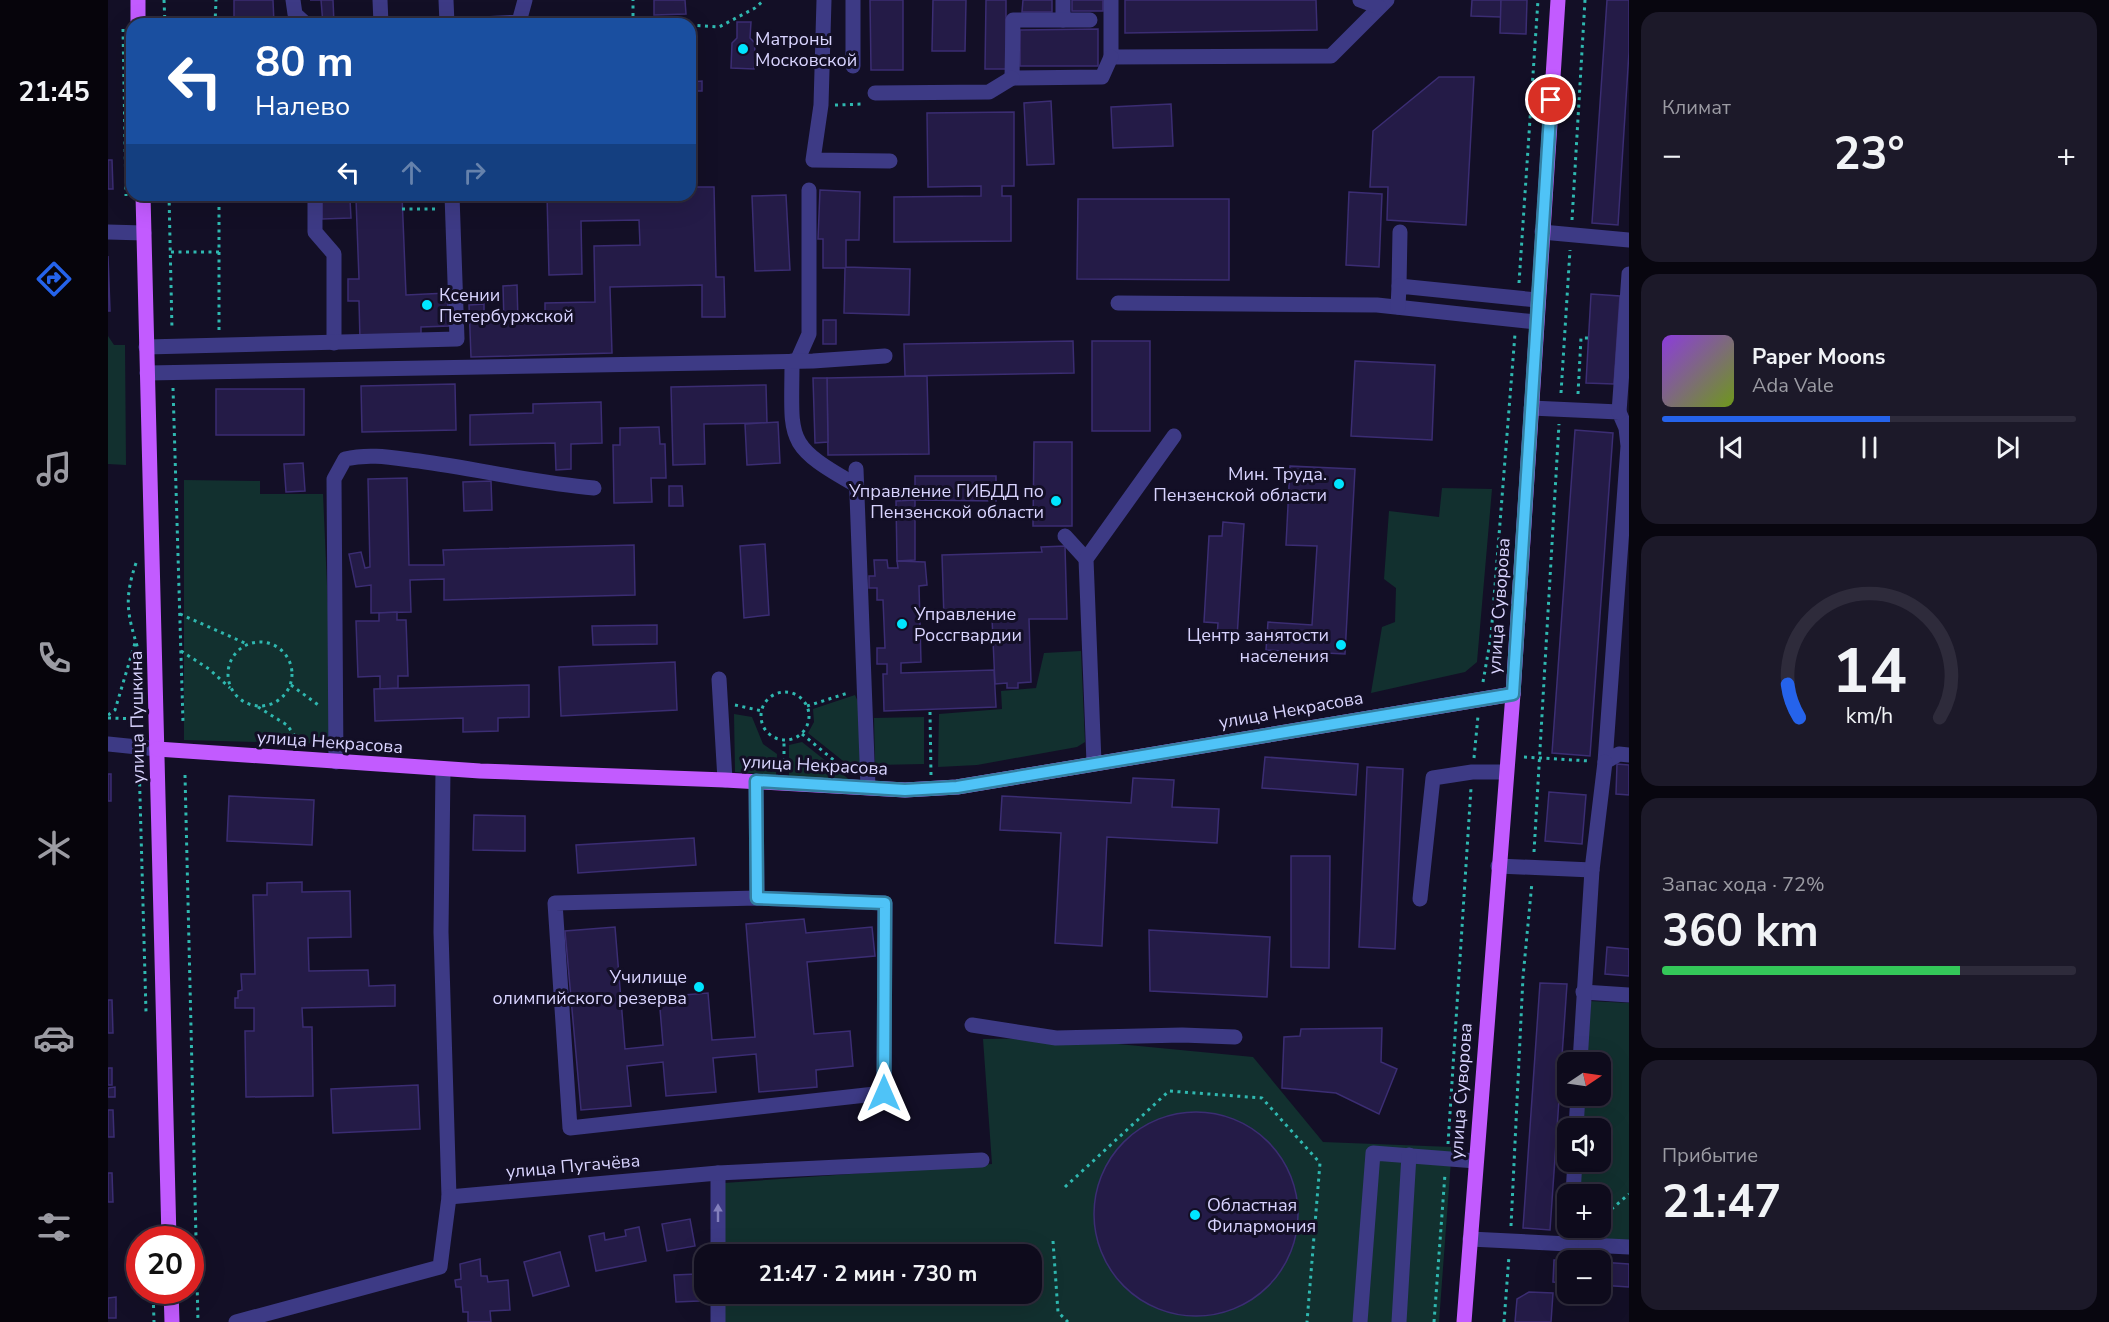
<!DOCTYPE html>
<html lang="ru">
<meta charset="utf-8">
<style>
:root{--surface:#0e0b1c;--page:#1c1929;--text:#f1f3f6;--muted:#9b9ba3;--line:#2e2b3b;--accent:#2563eb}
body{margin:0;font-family:"Nunito Sans",sans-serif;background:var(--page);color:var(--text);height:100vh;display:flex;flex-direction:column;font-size:22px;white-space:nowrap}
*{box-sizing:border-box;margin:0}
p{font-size:20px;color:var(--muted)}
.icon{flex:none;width:33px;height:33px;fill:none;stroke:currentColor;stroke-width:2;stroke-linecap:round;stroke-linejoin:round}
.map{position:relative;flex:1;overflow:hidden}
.panel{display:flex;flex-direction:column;gap:12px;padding:12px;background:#08060f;width:480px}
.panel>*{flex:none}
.guide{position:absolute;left:18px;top:18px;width:570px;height:183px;border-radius:18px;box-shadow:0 6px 24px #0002,0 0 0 2px var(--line);background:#1a4fa0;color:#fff;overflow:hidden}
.needle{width:39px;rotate:77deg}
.controls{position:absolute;left:1449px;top:1052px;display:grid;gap:12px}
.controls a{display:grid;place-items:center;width:54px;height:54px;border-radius:12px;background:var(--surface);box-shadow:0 6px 24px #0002,0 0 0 2px var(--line);font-size:30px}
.speed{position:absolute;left:18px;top:1226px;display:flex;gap:12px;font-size:30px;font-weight:700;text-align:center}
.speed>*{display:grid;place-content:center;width:78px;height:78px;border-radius:50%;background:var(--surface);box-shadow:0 6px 24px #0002,0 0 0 2px var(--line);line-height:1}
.speed .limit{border:9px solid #d22;background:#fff;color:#111}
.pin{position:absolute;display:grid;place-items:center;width:51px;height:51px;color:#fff;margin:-26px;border:3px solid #fff;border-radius:50%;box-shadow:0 2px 6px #0007}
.me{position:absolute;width:66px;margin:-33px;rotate:0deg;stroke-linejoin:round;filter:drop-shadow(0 0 4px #0008)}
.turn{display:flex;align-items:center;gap:21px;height:126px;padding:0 30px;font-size:27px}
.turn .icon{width:78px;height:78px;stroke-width:2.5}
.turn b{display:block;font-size:42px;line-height:51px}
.lanes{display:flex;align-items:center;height:57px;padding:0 30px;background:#0003;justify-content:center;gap:30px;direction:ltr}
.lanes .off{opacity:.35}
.big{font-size:45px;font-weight:700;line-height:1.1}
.panel .tile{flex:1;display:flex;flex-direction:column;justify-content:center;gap:9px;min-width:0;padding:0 21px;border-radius:18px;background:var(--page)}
.panel .dial{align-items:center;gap:0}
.dial svg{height:156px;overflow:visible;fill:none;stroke:var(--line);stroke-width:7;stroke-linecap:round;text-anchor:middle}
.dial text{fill:var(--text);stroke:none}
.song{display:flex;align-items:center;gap:18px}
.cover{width:72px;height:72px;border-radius:9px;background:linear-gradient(135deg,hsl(270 70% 55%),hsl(80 70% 35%))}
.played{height:6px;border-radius:3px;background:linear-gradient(90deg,var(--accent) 55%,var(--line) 55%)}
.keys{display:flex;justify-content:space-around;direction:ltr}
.heat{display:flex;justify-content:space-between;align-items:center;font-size:33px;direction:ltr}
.charge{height:9px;border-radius:4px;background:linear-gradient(90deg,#34c759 72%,var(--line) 0)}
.trip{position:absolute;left:586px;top:1244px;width:348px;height:60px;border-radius:18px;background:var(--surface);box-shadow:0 6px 24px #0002,0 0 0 2px var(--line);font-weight:700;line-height:60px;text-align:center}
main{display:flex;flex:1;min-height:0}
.tabs{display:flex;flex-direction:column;width:108px;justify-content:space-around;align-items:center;background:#06040b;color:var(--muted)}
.tabs .icon{width:42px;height:42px}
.tabs .selected{color:var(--accent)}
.tabs b{font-size:27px;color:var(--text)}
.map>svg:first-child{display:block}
.green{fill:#12302f}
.building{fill:#241b47;stroke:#3b2d73;stroke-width:1.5}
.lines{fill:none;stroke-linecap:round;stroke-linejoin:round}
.path{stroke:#2fb8b0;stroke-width:3;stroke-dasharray:3 4.5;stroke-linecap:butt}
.minor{stroke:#3d3a85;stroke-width:15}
.major{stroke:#c25bff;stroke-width:15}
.oneway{fill:#837fbc}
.route-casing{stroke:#337fa1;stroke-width:15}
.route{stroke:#4fc3f7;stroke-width:10}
.poi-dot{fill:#00e5ff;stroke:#130f26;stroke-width:2}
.labels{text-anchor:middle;stroke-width:6;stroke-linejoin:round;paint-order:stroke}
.poi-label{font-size:18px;fill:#d9d4ff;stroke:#130f26;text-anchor:start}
.street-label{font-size:18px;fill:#d9d4ff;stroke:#130f26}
</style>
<main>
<nav class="tabs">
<b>21:45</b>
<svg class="icon selected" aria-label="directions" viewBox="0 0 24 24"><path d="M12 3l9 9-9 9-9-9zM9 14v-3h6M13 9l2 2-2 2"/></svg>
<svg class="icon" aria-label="music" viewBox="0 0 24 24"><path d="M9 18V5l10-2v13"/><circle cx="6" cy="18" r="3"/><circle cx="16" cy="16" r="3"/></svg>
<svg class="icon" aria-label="phone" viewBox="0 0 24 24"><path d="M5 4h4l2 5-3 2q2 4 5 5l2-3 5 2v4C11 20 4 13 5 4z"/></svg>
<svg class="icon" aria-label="climate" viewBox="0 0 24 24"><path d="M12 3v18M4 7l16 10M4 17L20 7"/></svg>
<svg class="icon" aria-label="car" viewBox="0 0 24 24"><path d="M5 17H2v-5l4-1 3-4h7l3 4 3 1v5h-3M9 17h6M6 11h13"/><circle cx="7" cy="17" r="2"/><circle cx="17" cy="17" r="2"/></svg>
<svg class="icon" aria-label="filters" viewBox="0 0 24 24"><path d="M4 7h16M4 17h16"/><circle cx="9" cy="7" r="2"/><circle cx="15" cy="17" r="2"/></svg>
</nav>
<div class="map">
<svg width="1521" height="1322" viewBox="0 0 1521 1322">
<rect width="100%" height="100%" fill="#130f26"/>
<g class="green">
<path d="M0 336 6 345H17L18 465 0 464Z"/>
<path d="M76 480 152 481V494H215L226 744 76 740Z"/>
<path d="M1334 488 1384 489 1369 662 1357 672 1263 693 1274 627 1287 622 1288 588 1276 579 1281 511 1331 517Z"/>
<path d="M973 651 977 742 969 747 869 765 830 767 831 714 894 709 893 691 928 688 936 653Z"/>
<path d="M747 695 751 704 754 776 700 733 706 722 705 709Z"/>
<path d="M626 714 644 717 655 744 669 754 668 775 627 772Z"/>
<path d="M816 717V764L767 765 766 718Z"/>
<path d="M694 742 743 781 681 776V745Z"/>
<path d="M1481 1001 1521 1003V1242L1468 1240V1227H1492V1194H1470L1472 1161H1492V1128H1474L1475 1095H1492V1062H1477Z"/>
<path d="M948 1038 1145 1057 1215 1142 1344 1147 1331 1322H614V1293H924V1254H615L616 1183 884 1164 875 1039Z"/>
</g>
<g class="building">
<path d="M126 0H165L166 24H126Z"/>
<path d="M202 0H225L226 24H215L213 0Z"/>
<path d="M546 0H577L578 14 546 15Z"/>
<path d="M762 0H795V70H763Z"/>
<path d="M825 0H858L857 51H824Z"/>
<path d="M878 0H898V69H877Z"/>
<path d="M915 0H944V12H914Z"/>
<rect x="964" y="0" width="31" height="11"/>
<path d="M1017 0H1208L1209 30 1017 33Z"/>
<path d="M1364 0H1393V17L1363 16Z"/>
<path d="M1393 0H1419L1418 34 1392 33Z"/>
<path d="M1499 0H1521V52L1510 225 1484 223Z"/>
<path d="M629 22H643L642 38 647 43 646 69 623 68 624 43 629 38Z"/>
<path d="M990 29V66H912V30Z"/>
<path d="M1331 77H1366L1358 225 1279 220 1280 187H1262L1265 131Z"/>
<path d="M594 81V91H582V82Z"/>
<path d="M943 101 946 164 919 165 916 103Z"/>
<path d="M1063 104 1065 146 1005 148 1003 107Z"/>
<path d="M906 112V186H894V196H903V241L786 242V197L873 196V186L820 187 819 113Z"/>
<path d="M0 160H4L5 189H0Z"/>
<path d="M582 187H606L608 277H616L617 317H594V285L502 287 504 353 363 357 361 305 376 304V322H396L395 286 409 285 410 321 437 320V303L487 302 486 246 532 245 531 220 473 221 474 274 441 275 439 195H582Z"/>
<path d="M712 190 752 192 751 240H738V267L802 269 801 315 736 313 737 268H715V239H710Z"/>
<path d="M1241 192 1274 194 1271 267 1238 265Z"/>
<path d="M214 195H294L298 295 339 293 341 326 313 327V336L252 340 251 301H240V279H251L248 199H242L243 218 214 219Z"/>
<path d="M678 195 682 270 647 271 644 196Z"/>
<path d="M970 199H1121V280L969 279Z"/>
<path d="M0 256 2 311H0Z"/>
<path d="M1483 294 1512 296 1506 384 1478 383Z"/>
<rect x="715" y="320" width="13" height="24"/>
<path d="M965 341 966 373 797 376 796 344Z"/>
<rect x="984" y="341" width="58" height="90"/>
<path d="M1247 361 1327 365 1324 440 1243 436Z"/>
<path d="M819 376 821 454 720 455 719 378Z"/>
<path d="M705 378H719L720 442 707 443Z"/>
<path d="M347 384 348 430 254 432 253 386Z"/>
<path d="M658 385 659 423 596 424 597 464 565 465 563 387Z"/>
<rect x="108" y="389" width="88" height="46"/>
<path d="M493 402 494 443 463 444V469L448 470 447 443 362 445V415L425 413V404Z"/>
<path d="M670 422 672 463 639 465 637 424Z"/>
<path d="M551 427 552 444H557L558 478H543L544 502 506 503 505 445H512V428Z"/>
<path d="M1467 430 1505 433 1482 756 1444 753Z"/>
<path d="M926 442H964V526H925Z"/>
<path d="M195 463 197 491 178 492 176 464Z"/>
<path d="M1182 466 1247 469 1237 654 1158 650 1160 622 1204 625 1209 546 1178 545Z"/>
<path d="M807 476H888V501L807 500Z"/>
<path d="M299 478 301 565H336L335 550 526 545 527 595 336 600V579L302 580 303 612 263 613V585L248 587 241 554 253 552 257 568 262 567 260 479Z"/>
<path d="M383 481 384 510 356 511 355 482Z"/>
<path d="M561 486H574L575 506H561Z"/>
<path d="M807 500V560L789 561 788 501Z"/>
<path d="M1115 522 1136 524 1129 638 1109 637 1110 623 1096 622 1101 536H1114Z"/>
<path d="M657 544 661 615 636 618 632 546Z"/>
<path d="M957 546 959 619H921L923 682 910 683V688H899V683L887 684 884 618 836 619 834 555 934 552 933 547Z"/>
<path d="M766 560H779L780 568H790L789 561 817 562 819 585 811 586 813 662 793 663V673L886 670 888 707 776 711 775 674H779V664H769V648H777L775 600H769V588H761V576H767Z"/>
<path d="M289 612V620H298L300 676H290V688L272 689V676L250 677 248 621H271V613Z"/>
<path d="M549 625V644L485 645 484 626Z"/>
<path d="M567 662 569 710 453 716 451 667Z"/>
<path d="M421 685V717L390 718V731L355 732V718L267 721 266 689Z"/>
<path d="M1157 757 1250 764 1248 795 1154 788Z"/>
<path d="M1509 764 1521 765V795L1508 794Z"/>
<path d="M1259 767 1295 769 1287 949 1251 947Z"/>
<rect x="0" y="774" width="3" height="27"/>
<path d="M1025 778 1066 780 1064 807 1111 809 1109 843 999 837 994 946 947 943 953 833 892 830 894 796 1023 803Z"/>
<path d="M1441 792 1478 795 1474 844 1437 841Z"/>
<path d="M121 796 206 800 204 845 119 841Z"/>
<path d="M366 815 417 816V851L365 850Z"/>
<path d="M586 838 588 865 470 873 468 845Z"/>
<path d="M1183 856H1222L1221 968 1183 967Z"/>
<path d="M194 882V892L242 891 243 937 200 938 201 971 260 970 261 986 287 985V1006L194 1008 195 1027H204L205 1096 138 1097 137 1031H146V1008H127V998H130V991L134 990 133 974H147L145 895H159V883Z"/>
<path d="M696 919 698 933 764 927 767 956 699 962 706 1034 742 1031 745 1066 708 1070 709 1087 651 1092 648 1054 605 1058 608 1092 558 1096 555 1062 519 1066 523 1106 473 1110 457 931 507 927 517 1049 555 1045 551 997 600 993 604 1040 647 1037 638 924Z"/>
<path d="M1041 930 1162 937 1159 997 1042 991Z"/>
<path d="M1499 947 1521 949V976L1497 974Z"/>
<path d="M1432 983 1459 984 1442 1230 1415 1228Z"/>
<path d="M0 1000H4L5 1033H0Z"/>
<path d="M1274 1028 1273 1062 1289 1069 1271 1114 1228 1093 1174 1088 1176 1037 1192 1036 1193 1029Z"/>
<rect x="0" y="1068" width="4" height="17"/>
<path d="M310 1085 312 1129 225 1133 223 1089Z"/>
<path d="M7 1087V1097H0V1088Z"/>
<path d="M0 1110H5L6 1137H0Z"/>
<circle cx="1088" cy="1214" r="102"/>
<path d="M0 1173H4L5 1202H0Z"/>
<path d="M582 1219 587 1246 559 1251 554 1224Z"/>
<path d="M531 1227 538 1261 488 1271 481 1236 496 1233 497 1240 518 1236 517 1230Z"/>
<path d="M452 1252 461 1286 425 1296 416 1262Z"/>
<path d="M372 1259 373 1276H379L380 1282 400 1280 402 1310 382 1311 383 1322H360V1312H355L353 1287H348L347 1280 353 1279 352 1264Z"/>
<path d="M1446 1260H1460V1283L1445 1282Z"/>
<path d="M1492 1262 1521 1264V1287L1492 1285Z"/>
<path d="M589 1274 591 1301 568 1302 566 1275Z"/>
<path d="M1421 1292 1445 1293 1443 1322H1407L1409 1299Z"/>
<path d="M8 1297V1318H0V1298Z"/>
</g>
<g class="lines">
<g class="path">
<path d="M56 0 57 24"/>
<path d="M425 22 525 21V0"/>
<path d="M107 24 108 0"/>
<path d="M525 24V21L575 24"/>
<path d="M582 25 611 27 647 8 656 0"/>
<path d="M15 29 18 196"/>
<path d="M727 105 756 104"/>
<path d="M61 195 64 330"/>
<path d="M294 209H330"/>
<path d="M1464 220 1477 0"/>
<path d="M63 252H111V195"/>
<path d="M111 252V331"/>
<path d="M1411 283 1430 0"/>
<path d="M65 388 75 722"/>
<path d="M1453 393 1462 250"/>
<path d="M1470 394 1473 338H1480"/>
<path d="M28 563C16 599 19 613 30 649"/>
<path d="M72 614 139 644"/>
<circle cx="152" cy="674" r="32"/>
<path d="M73 651 101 669 122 688"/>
<path d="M1375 682 1383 636 1407 334"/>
<path d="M183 685 213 707"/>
<circle cx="677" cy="716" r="24"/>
<path d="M627 705 654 711"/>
<path d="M699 706 740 693"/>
<path d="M150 707 179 725 192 743"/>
<path d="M822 712 823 775"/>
<path d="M0 715 7 710 27 643"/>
<path d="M0 718 31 719"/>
<path d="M694 734 739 771"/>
<path d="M1416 757 1482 761"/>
<path d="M1366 758 1370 716"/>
<path d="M31 761 38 1012"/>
<path d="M676 769V741"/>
<path d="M77 775 90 1322"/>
<path d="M1426 852 1451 424"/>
<path d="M1340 1144 1363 788"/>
<path d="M957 1187 1061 1091 1154 1098 1212 1163 1199 1322"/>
<path d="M1492 1219 1521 1194"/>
<path d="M1403 1226 1415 977 1424 882"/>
<path d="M945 1241 950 1312 960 1322"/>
<path d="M45 1290 46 1322"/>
<path d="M1326 1322 1337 1174"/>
<path d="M1396 1322 1401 1256"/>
</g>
<g class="minor">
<path d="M185 0 187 14 198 24"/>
<path d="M272 0 273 24"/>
<path d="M338 0 339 24"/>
<path d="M716 0 713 105 705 160 782 161"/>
<path d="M745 0V66"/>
<path d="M955 0V20"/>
<path d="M1003 0V57L1223 56 1279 0"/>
<path d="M1252 0 1271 7"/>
<path d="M982 20H905L904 78 994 77 1003 57"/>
<path d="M372 24 411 22 417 0"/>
<path d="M767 93 881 92 904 78"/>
<path d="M207 195V232L226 254V343"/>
<path d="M0 232 36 233"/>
<path d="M1434 232 1521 240"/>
<path d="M1291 286 1292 232"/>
<path d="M1010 303 1269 305 1428 322"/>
<path d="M1290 307 1291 286 1429 300"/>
<path d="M38 347 349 339 344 195"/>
<path d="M684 361C684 440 675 444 748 485"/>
<path d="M689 361 701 334V190"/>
<path d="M39 373 705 361 777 356"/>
<path d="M1423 408 1511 412 1518 428 1520 446 1497 762 1511 754 1521 755"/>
<path d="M1511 412 1521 274"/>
<path d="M748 469 760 787"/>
<path d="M957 536 978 559"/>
<path d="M611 679 617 780"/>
<path d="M0 744 49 749"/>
<path d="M228 762 226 479 237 459C262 453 286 458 311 461 370 469 427 483 486 488"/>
<path d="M986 763 978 559 1066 436"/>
<path d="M335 769 333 932 341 1197"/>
<path d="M648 781 649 898"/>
<path d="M1390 866 1484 870"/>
<path d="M649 898 777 903 776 1093 462 1128 447 903Z"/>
<path d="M1312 899 1325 778 1364 772H1398"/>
<path d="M1475 992 1521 995"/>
<path d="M864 1025 948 1038 1074 1035 1127 1037"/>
<path d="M1472 1062 1484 870 1497 762"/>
<path d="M1468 1128 1470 1095"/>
<path d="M1465 1194 1467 1161"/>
<path d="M1362 1239 1521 1247"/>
<path d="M1463 1245 1464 1227"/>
<path d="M610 1254V1173"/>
<path d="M128 1322 332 1267 341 1197 610 1173 874 1160"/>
<path d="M610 1322V1293"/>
<path d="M1252 1322 1265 1153 1368 1161"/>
<path d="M1291 1322 1301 1155"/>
</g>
<g class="major">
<path d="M30 0V24"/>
<path d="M35 195 61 1239"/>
<path d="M49 749 372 771 617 780 797 790 849 787 1405 694"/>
<path d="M63 1290 64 1322"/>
<path d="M1356 1322 1405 694 1450 0"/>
</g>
</g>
<defs><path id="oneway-solid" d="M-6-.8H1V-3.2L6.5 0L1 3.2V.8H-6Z" transform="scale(1.5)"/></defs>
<use class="oneway" href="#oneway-solid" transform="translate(610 1213) rotate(-90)"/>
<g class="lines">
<g class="route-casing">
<path id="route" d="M776 1093 777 903 649 898 648 781 797 790 849 787 1405 694 1443 100"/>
</g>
<use href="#route" class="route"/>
</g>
<g class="poi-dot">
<circle cx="635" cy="49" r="6"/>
<circle cx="319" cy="305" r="6"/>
<circle cx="1231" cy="484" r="6"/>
<circle cx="948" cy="501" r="6"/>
<circle cx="794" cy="624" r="6"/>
<circle cx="1233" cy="645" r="6"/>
<circle cx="591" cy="987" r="6"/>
<circle cx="1087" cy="1215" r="6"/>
</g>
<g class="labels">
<g class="poi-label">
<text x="647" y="45">Матроны<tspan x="647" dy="21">Московской</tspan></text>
<text x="331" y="301">Ксении<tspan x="331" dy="21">Петербуржской</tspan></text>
<text x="1219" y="480" text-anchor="end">Мин. Труда.<tspan x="1219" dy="21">Пензенской области</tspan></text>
<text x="936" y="497" text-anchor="end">Управление ГИБДД по<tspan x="936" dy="21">Пензенской области</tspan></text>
<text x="806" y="620">Управление<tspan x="806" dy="21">Россгвардии</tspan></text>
<text x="1221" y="641" text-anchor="end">Центр занятости<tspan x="1221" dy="21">населения</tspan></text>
<text x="579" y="983" text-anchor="end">Училище<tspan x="579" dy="21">олимпийского резерва</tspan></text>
<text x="1099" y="1211">Областная<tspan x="1099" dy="21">Филармония</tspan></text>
</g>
<g class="street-label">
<text transform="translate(1391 606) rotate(-86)" y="6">улица Суворова</text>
<text transform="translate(1183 710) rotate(-10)" y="6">улица Некрасова</text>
<text transform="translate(29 717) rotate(-91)" y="6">улица Пушкина</text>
<text transform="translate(222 742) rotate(4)" y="6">улица Некрасова</text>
<text transform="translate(707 765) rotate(3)" y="6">улица Некрасова</text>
<text transform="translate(1353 1091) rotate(-86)" y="6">улица Суворова</text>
<text transform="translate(465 1166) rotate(-5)" y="6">улица Пугачёва</text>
</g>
</g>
</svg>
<div class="controls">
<a><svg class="needle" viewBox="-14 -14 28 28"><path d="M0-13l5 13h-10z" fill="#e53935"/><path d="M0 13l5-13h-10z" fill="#9b9ba3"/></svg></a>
<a><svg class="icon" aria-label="sound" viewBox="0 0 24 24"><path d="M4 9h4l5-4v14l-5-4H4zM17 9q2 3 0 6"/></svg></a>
<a>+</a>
<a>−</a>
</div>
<div class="speed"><div class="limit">20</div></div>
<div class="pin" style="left:1443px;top:100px;background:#d93025"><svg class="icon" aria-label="arrive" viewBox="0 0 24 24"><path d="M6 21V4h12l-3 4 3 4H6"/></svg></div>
<svg class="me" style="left:776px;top:1093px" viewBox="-20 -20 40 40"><path d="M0-17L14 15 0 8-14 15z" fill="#4fc3f7" stroke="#fff" stroke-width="4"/></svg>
<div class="trip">21:47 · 2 мин · 730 m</div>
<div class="guide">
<div class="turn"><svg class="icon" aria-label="left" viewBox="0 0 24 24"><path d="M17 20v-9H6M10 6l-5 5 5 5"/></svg><div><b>80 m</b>Налево</div></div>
<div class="lanes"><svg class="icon" aria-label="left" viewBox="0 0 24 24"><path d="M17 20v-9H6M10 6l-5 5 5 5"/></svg><svg class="icon off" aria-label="ahead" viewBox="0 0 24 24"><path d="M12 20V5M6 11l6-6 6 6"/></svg><svg class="icon off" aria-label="right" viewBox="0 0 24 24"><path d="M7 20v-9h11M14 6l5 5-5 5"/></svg></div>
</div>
</div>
<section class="panel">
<div class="tile"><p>Климат</p>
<div class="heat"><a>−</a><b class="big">23°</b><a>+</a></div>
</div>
<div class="tile">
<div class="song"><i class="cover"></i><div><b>Paper Moons</b><p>Ada Vale</p></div></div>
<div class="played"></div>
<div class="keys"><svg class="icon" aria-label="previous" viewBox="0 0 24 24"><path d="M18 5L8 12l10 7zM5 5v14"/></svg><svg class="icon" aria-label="pause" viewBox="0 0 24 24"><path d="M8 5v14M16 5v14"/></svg><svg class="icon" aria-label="next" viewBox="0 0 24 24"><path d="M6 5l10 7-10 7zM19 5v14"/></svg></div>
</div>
<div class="tile dial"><svg viewBox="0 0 100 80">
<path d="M14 69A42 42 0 1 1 86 69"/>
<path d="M14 69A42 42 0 0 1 8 52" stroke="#2563eb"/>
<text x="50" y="56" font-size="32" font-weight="700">14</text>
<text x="50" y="72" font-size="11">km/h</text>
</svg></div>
<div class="tile"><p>Запас хода · 72%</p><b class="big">360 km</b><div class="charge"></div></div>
<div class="tile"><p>Прибытие</p><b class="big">21:47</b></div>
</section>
</main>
